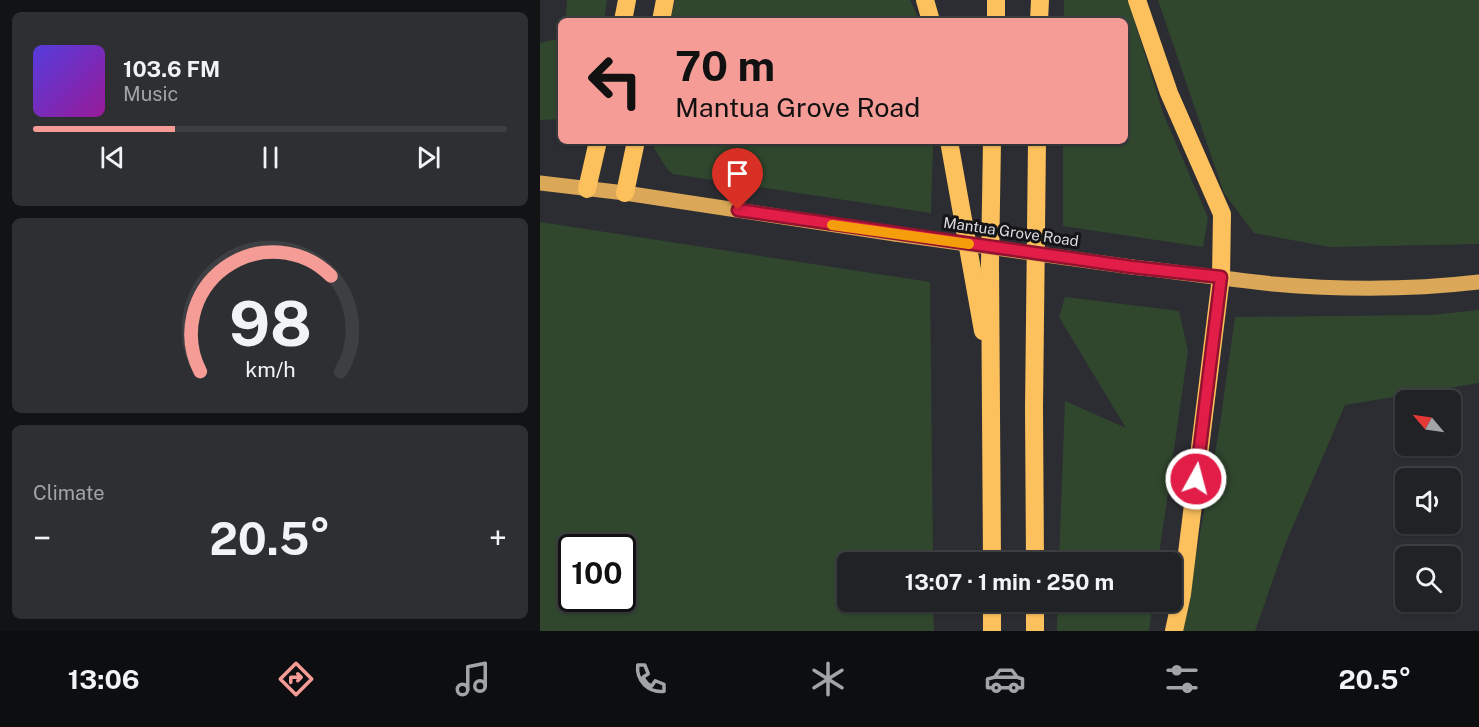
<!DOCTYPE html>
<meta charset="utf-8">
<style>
:root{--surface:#212226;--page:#2d2f32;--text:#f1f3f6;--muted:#a2a4a7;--line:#3e3f43;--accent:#f59c96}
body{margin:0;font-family:"Public Sans",sans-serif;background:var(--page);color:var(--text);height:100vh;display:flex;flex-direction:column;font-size:22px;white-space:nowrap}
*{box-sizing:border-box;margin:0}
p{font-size:20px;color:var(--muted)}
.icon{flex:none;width:33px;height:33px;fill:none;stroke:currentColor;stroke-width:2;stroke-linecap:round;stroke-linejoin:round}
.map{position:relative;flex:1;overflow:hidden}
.side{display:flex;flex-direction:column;gap:12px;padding:12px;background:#121315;width:540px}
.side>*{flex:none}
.banner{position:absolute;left:18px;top:18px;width:570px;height:126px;border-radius:9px;box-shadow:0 2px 4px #0004,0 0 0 2px var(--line);background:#f59c96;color:#111;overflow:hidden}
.needle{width:39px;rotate:299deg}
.tools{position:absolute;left:855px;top:390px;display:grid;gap:12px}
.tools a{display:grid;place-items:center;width:66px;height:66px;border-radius:9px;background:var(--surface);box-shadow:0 2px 4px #0004,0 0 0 2px var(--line);font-size:30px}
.speed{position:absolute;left:18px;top:534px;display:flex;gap:12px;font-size:30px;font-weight:700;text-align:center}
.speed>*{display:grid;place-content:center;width:78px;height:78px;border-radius:50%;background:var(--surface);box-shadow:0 2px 4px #0004,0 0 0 2px var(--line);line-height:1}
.speed .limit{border:3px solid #111;border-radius:9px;background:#fff;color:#111}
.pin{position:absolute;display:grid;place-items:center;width:51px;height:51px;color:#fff;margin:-62px -26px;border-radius:50% 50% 50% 0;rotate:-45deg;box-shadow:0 0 6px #0007}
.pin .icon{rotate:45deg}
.me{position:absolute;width:66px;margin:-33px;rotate:7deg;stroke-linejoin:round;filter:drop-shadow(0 0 4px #0008)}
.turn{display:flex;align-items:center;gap:21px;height:126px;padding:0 18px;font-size:27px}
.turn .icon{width:78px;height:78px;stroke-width:2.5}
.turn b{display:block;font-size:42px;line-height:51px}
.big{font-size:45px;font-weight:700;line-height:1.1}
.side .widget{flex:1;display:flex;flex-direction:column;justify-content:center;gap:9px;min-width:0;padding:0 21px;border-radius:9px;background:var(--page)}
.side .dial{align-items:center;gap:0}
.dial svg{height:156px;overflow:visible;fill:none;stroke:var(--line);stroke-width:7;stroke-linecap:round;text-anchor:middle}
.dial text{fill:var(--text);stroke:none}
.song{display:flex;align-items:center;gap:18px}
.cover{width:72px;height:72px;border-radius:9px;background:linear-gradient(135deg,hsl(250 70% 55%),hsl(300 70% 35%))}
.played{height:6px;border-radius:3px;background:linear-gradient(90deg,var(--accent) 30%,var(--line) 30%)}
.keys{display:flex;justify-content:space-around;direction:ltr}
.heat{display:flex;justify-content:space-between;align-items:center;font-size:33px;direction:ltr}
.trip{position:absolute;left:297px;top:552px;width:345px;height:60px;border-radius:9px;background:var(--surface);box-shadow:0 2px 4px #0004,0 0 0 2px var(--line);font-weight:700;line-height:60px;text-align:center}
.tabs{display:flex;height:96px;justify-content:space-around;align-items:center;background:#0d0e0f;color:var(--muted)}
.tabs .icon{width:42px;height:42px}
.tabs .on{color:var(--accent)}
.tabs b{font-size:27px;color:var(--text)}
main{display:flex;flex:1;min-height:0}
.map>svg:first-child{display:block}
.green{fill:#30472e;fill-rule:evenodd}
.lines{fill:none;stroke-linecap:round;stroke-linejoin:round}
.major{stroke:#daa858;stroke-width:15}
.highway{stroke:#fcc05c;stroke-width:18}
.major-bridge{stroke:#daa858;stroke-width:15}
.route-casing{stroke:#92132f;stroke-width:15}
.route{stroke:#e11d48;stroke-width:10}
.slow{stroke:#f59e0b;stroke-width:10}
.labels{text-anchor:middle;stroke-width:6;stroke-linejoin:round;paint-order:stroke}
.street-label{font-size:15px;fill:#dddde1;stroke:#151518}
</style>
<main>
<section class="side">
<div class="widget">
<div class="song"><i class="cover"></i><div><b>103.6 FM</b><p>Music</p></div></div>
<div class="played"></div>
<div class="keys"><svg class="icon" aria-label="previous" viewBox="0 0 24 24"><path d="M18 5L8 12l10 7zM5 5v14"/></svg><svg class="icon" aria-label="pause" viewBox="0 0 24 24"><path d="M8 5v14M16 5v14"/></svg><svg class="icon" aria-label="next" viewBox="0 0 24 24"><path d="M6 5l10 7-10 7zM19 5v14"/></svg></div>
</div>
<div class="widget dial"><svg viewBox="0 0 100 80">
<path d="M14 69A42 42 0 1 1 86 69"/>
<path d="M14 69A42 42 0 0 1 81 20" stroke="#f59c96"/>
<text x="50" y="56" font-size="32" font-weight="700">98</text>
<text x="50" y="72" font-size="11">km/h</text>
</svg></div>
<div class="widget"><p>Climate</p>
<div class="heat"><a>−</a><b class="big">20.5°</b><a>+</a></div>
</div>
</section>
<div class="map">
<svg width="939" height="631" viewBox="0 0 939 631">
<rect width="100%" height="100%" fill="#2c2d32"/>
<g class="green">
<path d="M27 0H67L64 21H26Z"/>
<path d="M135 0H370L380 21H130Z"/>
<path d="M524 0H588L623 113 668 218 663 247 523 226V141H585V21H524Z"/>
<path d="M618 0H939V244L790 247 714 233 684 193Z"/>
<path d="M21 38V119L0 120V43Z"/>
<path d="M110 141H393L391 213 133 174 127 169Z"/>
<path d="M0 222 390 282 393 562H308V602H393L394 631H0ZM32 548H82V598H32Z"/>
<path d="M525 297 639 311 648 351 618 562H519L525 401 586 428 519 317Z"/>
<path d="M939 310V383L805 405 746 542 715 631H642L679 431 695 317 891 315Z"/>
<path d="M518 602H613L609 631H517Z"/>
</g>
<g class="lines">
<g class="major">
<path d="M0 183 85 193 355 234"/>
<path d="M592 267C639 272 686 279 733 284 802 290 871 290 939 282"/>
</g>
<g class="highway">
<path d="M385 0 391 21"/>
<path d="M597 0 629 93 682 214 681 277 642 594 634 631"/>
<path d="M83 21 87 0"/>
<path d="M121 21 125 0"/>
<path d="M456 21V0"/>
<path d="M499 21 500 0"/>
<path d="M409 141 443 331"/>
<path d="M47 189 58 141"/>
<path d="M85 193 96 141"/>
<path d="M452 562 450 263 452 141"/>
<path d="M495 562 494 409 497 141"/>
<path d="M452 602V631"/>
<path d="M495 602V631"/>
</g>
<path class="major-bridge" d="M355 234 592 267"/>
</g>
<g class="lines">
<g class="route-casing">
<path id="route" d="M198 210 592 267 681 277 656 479"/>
</g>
<use href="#route" class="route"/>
<path class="slow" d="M292 225 429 244"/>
</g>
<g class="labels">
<g class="street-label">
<text transform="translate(471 232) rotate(8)" y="5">Mantua Grove Road</text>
</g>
</g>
</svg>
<div class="tools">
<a><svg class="needle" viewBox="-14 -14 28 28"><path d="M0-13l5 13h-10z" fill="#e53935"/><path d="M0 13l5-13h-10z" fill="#a2a4a7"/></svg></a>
<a><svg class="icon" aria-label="sound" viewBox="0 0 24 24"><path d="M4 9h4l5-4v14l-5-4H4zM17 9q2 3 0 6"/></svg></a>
<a><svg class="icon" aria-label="search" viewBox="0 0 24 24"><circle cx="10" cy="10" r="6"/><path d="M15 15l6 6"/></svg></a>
</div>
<div class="speed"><div class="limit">100</div></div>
<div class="pin" style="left:198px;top:210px;background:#d93025"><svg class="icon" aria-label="arrive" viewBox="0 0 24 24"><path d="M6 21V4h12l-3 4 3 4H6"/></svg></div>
<svg class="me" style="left:656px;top:479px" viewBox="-20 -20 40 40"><circle r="17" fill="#e11d48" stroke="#fff" stroke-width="3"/><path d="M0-11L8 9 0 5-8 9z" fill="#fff"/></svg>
<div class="trip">13:07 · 1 min · 250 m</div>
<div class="banner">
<div class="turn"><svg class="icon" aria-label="left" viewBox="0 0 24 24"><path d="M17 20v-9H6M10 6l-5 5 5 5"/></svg><div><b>70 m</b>Mantua Grove Road</div></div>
</div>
</div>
</main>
<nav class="tabs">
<b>13:06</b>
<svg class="icon on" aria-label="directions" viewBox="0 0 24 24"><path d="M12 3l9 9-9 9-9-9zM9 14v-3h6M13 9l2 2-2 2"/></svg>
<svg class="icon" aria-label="music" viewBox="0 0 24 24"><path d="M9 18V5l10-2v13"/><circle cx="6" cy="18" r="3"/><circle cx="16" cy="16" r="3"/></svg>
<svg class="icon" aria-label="phone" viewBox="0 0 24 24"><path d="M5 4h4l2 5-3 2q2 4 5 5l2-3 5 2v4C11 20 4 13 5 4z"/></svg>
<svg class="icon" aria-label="climate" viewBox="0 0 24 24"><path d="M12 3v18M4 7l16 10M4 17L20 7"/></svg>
<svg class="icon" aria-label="car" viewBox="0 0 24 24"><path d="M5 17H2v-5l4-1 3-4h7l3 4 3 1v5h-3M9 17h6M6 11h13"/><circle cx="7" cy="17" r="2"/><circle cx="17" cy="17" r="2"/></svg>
<svg class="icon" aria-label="filters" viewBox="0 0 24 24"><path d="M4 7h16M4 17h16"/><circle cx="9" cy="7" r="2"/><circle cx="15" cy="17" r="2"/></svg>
<b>20.5°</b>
</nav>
